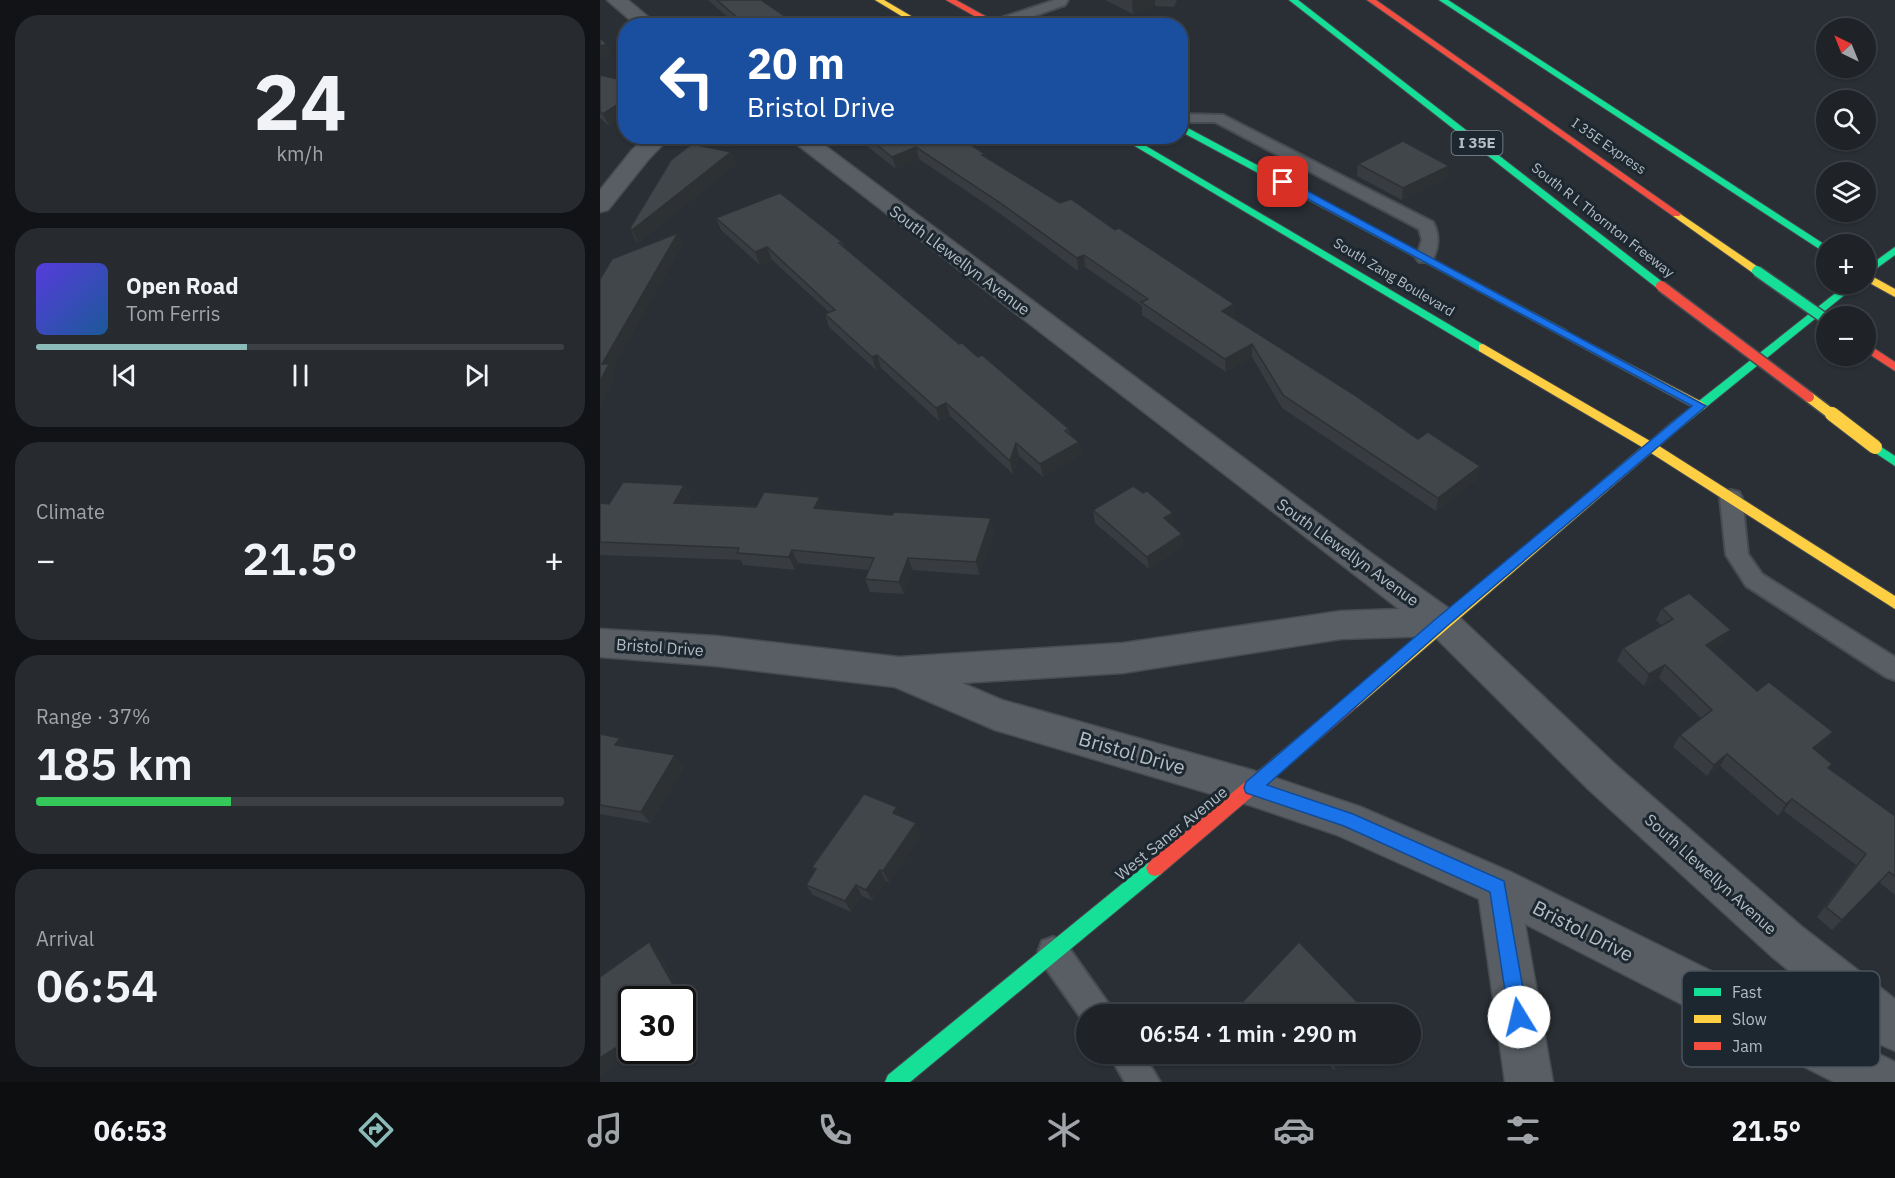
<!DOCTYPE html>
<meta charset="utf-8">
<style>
:root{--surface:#1f2328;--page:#272b30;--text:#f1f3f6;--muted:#a1a4a8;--line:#3c4045;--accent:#8bbbb9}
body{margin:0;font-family:"IBM Plex Sans",sans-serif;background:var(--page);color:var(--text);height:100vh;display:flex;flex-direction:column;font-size:22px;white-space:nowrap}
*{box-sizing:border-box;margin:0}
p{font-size:20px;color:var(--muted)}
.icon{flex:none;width:33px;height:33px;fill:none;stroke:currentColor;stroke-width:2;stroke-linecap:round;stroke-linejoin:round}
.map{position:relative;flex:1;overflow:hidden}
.details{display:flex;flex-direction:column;gap:15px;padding:15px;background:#111316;width:600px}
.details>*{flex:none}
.banner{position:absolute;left:18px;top:18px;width:570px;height:126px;border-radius:24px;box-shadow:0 2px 4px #0004,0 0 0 2px var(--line);background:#1a4fa0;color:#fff;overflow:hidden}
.needle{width:39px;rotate:317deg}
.controls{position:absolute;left:1216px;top:18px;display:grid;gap:12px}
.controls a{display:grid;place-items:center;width:60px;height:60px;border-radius:50%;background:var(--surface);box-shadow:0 2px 4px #0004,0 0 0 2px var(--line);font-size:30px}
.speed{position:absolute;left:18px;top:986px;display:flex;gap:12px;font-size:30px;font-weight:700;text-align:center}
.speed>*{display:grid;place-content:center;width:78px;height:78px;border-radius:50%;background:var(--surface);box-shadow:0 2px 4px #0004,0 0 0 2px var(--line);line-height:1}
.speed .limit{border:3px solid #111;border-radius:9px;background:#fff;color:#111}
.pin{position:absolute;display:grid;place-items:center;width:51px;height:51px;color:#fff;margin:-26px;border-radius:12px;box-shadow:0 3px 9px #0006}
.me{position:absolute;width:66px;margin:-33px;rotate:351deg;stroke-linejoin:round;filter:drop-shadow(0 0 4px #0008)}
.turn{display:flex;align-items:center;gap:21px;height:126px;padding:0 30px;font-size:27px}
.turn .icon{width:78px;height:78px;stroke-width:2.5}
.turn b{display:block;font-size:42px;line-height:51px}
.big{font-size:45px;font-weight:600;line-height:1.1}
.details .widget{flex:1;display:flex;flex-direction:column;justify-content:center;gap:9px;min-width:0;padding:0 21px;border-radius:24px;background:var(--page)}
.details .dial{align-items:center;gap:0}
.dial b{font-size:78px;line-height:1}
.song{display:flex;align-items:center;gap:18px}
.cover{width:72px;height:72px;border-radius:9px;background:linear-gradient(135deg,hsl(250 70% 55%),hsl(210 70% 35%))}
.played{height:6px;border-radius:3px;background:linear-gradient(90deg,var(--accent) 40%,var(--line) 40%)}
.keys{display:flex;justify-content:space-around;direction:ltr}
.heat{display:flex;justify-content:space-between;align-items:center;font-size:33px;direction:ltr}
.charge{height:9px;border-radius:4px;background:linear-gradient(90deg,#34c759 37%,var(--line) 0)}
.trip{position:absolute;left:476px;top:1004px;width:345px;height:60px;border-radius:30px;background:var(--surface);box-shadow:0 2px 4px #0004,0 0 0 2px var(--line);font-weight:600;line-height:60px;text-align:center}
.dock{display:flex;height:96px;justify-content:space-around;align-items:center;background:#0c0e10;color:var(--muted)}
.dock .icon{width:42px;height:42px}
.dock .current{color:var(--accent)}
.dock b{font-size:27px;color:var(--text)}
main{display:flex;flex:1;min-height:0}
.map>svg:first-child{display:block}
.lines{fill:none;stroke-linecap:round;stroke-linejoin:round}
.lane-casing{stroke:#464b50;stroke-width:4}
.street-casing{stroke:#464b50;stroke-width:3}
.fast-casing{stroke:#464b50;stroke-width:2}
.slow-casing{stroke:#464b50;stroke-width:2}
.jam-casing{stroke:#464b50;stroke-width:2}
.lane{fill:#585e63;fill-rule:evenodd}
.street{fill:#585e63;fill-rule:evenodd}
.fast{fill:#16e098;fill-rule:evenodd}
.slow{fill:#ffcf43;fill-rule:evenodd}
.jam{fill:#f24e42;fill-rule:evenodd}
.fast-bridge-casing{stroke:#454b51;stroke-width:13;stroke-linecap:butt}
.slow-bridge-far1-casing{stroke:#454b51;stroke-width:13;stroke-linecap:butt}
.slow-bridge-casing{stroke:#454b51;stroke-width:16;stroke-linecap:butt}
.jam-bridge-casing{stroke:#454b51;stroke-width:13;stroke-linecap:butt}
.fast-bridge{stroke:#16e098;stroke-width:10}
.slow-bridge-far1{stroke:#ffcf43;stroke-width:10}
.slow-bridge{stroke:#ffcf43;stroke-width:14}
.jam-bridge{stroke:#f24e42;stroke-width:10}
.wall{fill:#383c40}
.shaded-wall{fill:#2e3134}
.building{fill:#41464b;stroke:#2e3134;stroke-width:1.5}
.route{fill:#1a73e8;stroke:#114b97;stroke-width:1.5}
.labels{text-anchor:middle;stroke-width:6;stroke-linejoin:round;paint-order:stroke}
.far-street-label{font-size:14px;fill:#b3bdc6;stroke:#1d272f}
.shield{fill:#1d272f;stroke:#869099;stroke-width:1.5}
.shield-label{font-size:15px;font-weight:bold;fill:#b3bdc6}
.street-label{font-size:16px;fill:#b3bdc6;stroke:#1d272f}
.near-street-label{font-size:20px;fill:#b3bdc6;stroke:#1d272f}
.key{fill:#1d272f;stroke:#4a545c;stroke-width:1.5}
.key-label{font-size:16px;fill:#b3bdc6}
</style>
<main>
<section class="details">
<div class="widget dial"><b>24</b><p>km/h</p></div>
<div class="widget">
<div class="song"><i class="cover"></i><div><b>Open Road</b><p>Tom Ferris</p></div></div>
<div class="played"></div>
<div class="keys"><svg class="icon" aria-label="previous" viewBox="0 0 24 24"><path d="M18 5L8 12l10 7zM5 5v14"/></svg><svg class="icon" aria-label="pause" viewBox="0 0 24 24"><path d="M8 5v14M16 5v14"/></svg><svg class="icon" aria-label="next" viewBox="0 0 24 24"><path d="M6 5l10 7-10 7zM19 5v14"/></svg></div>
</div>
<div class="widget"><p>Climate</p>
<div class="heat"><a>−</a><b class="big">21.5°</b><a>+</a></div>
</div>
<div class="widget"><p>Range · 37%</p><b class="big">185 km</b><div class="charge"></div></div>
<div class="widget"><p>Arrival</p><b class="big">06:54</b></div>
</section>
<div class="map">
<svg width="1295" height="1082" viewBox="0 0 1295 1082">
<rect width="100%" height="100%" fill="#292f35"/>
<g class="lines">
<g class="lane-casing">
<g id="lane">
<path d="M455 0H468L465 5 405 26 390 24 392 21Z"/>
<path d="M580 114 623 115 833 222C840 235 839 250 831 262H819L816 258 822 240 819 229 615 122H580Z"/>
<path d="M1131 490 1139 492 1142 498 1148 554 1162 574 1295 657V680L1286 677 1146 586 1126 555 1120 498 1123 492Z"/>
<path d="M453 937 464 941 508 1003 513 1014H486V1025L442 963 438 952 442 941Z"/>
<path d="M508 1053H543L560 1082H525Z"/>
</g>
</g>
<g class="street-casing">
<g id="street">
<path d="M7 0H28L59 26H37Z"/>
<path d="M47 136H71L48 160 8 210 0 212V190L32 150Z"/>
<path d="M186 136H212L771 553 854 612 1017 766 1201 926 1295 999V1051L1279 1044 1171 956 989 790 834 636 741 639 523 673 362 683 402 700 652 770 761 807 913 873 1295 1062V1082H1234L925 924 953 1082H905L879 899 737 835 652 806 395 730 295 687 116 666 0 657V629L116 636 299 657 523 643 741 611 799 609Z"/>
</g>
</g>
<g class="fast-casing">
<g id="fast">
<path d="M689 0H698L1065 284V288H1057Z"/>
<path d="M839 0H848L1227 246V254Z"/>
<path d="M580 124 966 330 968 332 962 335 958 334 580 131Z"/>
<path d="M518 136H529L889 348 883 352 879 351Z"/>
<path d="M1295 247V255L1266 276V268Z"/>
<path d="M1247 284H1258L1079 429H1071L1069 426 1071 423Z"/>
<path d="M1275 443 1295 456V466L1271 450 1269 447 1271 444Z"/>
<path d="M555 860 561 862 564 868 561 874 310 1082H285L288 1075 549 862Z"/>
</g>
</g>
<g class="slow-casing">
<g id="slow">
<path d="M275 0H284L328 26H318Z"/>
<path d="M1076 211 1161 269V273H1153L1073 216V212Z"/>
<path d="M1266 273 1295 289V297L1266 281Z"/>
<path d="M962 329 1104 403 1106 406 1104 409H1096L958 334 956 332Z"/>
<path d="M883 344 1050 441 1071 423H1079L1081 426 1079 429 1059 446 1295 596V609L1051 453 757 707 752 708 747 707 744 702 747 697 1042 447 879 351V345Z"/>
</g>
</g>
<g class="jam-casing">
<g id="jam">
<path d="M346 0H356L403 26H392Z"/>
<path d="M767 0H776L1081 214 1079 216H1073Z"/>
<path d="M1266 343 1295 362V371L1266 352Z"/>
<path d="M752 696 757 697 760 702 757 707 561 874 555 876 549 874 546 868 549 862 747 697Z"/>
</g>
</g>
<use href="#lane" class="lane"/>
<use href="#street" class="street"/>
<use href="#fast" class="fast"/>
<use href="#slow" class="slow"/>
<use href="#jam" class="jam"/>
<g class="fast-bridge-casing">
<path id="fast-bridge" d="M1157 271 1227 320"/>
</g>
<g class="slow-bridge-far1-casing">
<path id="slow-bridge-far1" d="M1209 397 1234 416"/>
</g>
<g class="slow-bridge-casing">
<path id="slow-bridge" d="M1232 414 1275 447"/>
</g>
<g class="jam-bridge-casing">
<path id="jam-bridge" d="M1061 286 1209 397"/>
</g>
<use href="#fast-bridge" class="fast-bridge"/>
<use href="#slow-bridge-far1" class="slow-bridge-far1"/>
<use href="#slow-bridge" class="slow-bridge"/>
<use href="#jam-bridge" class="jam-bridge"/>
</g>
<g class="wall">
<path d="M108 0H161L199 26H138Z"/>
<path d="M505 0H577L574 7 555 6 533 14Z"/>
<path d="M0 75 9 126 0 118Z"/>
<path d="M254 136H367L376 148 385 157 635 317 633 318 818 439 880 466 877 479 836 511 682 408 652 357 626 372 542 315V306L485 267 478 271 402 215 319 159 296 169Z"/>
<path d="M131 152 136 164 38 243 36 241 30 228Z"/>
<path d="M758 164 847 178 802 200 757 176Z"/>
<path d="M116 218 242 242 244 247 359 344 378 357 469 429 470 435 479 442 481 455 443 477 419 456 413 474 350 416 339 421 281 368 276 370 229 327 225 314 229 312 172 260 160 265 121 230Z"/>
<path d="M84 485 91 497 88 503 225 509 394 531 379 575 313 570 304 594 270 592 265 579 269 570 198 563 195 570 143 565 141 560 0 555V503L9 504Z"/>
<path d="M543 493 573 513V526L582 534 583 546 549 569 495 523 493 510Z"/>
<path d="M1062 608 1125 642 1111 650 1157 691 1233 732 1224 744 1216 751 1229 768 1295 816V895L1279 882 1232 930 1217 917 1256 865 1184 811 1178 816 1120 766 1107 776 1073 747 1080 735 1101 718 1059 678 1044 686 1017 661 1023 648 1062 626 1056 620Z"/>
<path d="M0 734 20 738 27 747 84 767 50 823 0 814Z"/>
<path d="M297 807 301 817 321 834 289 882 286 881 273 901 262 896 251 912 213 895 206 885 215 871 212 867Z"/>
<path d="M661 1053H679L670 1063Z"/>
<path d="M718 1053H751L734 1070Z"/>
</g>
<g class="shaded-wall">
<path d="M532 0H555V6L533 14Z"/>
<path d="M7 44 12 55 0 59V46Z"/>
<path d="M26 99V114L9 126 3 114Z"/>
<path d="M374 142 377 154 369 144Z"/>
<path d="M316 147 319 159 296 169 292 157Z"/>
<path d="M131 152 136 164 38 243 32 230Z"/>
<path d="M849 166 847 178 802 200 803 188Z"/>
<path d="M78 233 83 245 12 370 16 377 0 409V381L2 364Z"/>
<path d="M167 247 172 260 160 265 155 252Z"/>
<path d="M484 255 485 267 478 271 477 258Z"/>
<path d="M634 304 635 317 622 323V311Z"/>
<path d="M652 344V357L626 372 625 359Z"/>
<path d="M277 355 281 368 276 370 272 357Z"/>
<path d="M346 403 350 416 339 421 336 408Z"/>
<path d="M479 442 481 455 443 477 440 464Z"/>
<path d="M416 443 419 456 413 474 410 461Z"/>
<path d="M880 466 877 479 836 511 838 498Z"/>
<path d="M84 485 91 497 81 515 74 503Z"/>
<path d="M220 497 225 509 214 508Z"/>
<path d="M573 513 574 525 565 531 564 518Z"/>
<path d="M391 518 394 531 379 575 376 562Z"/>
<path d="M582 534 583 546 549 569 547 557Z"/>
<path d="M192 550 198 563 195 570 189 557Z"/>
<path d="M308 558 313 570 304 594 299 582Z"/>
<path d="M1131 630 1125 642 1099 657 1106 645Z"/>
<path d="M1065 665 1059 678 1044 686 1049 674Z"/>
<path d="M1233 732 1224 744 1204 760 1213 748Z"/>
<path d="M20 738 29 750 15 745Z"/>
<path d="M1127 754 1120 766 1107 776 1114 765Z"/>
<path d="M75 755 84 767 50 823 41 812Z"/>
<path d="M1192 799 1184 811 1178 816 1186 804Z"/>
<path d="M297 807 302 818 293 813Z"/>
<path d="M316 823 321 834 289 882 283 871Z"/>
<path d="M280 870 286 881 273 901 266 890Z"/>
<path d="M256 885 262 896 251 912 245 901Z"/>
<path d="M49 942 59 952 101 1027 82 1040V999H81Z"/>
<path d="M15 1048 32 1049V1050H68L60 1056 53 1050 31 1066 23 1059 0 1076V1058Z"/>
<path d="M671 1053H679L670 1063V1054Z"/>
<path d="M744 1053H751L734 1070 736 1062Z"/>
</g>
<g class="building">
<path d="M117 0H161L199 26H147Z"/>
<path d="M0 38 7 44 0 46Z"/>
<path d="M0 75 26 81V99L3 114 0 111Z"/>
<path d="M266 136H367L374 142 369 144 385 154 382 155 460 203 471 199 515 230 519 228 634 304 622 311 753 394 818 439 828 432 880 466 838 498 683 395 652 344 625 359 541 302 548 299 484 255 477 258 399 202 316 147 292 157Z"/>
<path d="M803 141 849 166 803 188 758 164Z"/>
<path d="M92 144 131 152 32 230 30 228 71 160Z"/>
<path d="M180 193 242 242 239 243 359 344 362 343 378 357 382 355 469 429 465 431 479 442 440 464 416 443 410 461 346 403 336 408 277 355 272 357 225 314 235 310 167 247 155 252 116 218Z"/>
<path d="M78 233 2 364H9L0 381V279L12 259Z"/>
<path d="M23 482 84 485 74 503 156 507 164 492 220 497 214 508 292 515 294 512 391 518 376 562 308 558 299 582 265 579 274 558 192 550 189 557 137 553 139 548 0 542V503L9 504Z"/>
<path d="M533 486 543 493 547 491 573 513 564 518 582 534 547 557 493 510Z"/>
<path d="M1089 593 1131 630 1106 645 1157 691 1169 682 1233 732 1213 748 1232 764 1228 768 1295 816V876L1289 872 1242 920 1226 907 1266 854 1192 799 1186 804 1127 754 1114 765 1080 735 1112 710 1065 665 1049 674 1023 648 1073 619 1062 608Z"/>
<path d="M0 734 20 738 15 745 75 755 41 812 0 805Z"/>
<path d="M264 794 297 807 293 813 316 823 283 871 280 870 266 890 256 885 245 901 206 885 216 869 212 867Z"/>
<path d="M49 942 81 999H32V1049L20 1057 15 1048 0 1058V977Z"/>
<path d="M699 942 765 1010 761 1014H634L633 1012Z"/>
<path d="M82 1002 91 1018 82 1024Z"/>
<path d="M728 1053H744L736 1062Z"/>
</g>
<path class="route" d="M680 180H687L1106 406 847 626 667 785 753 814 904 881 928 1017 925 1024 919 1026 912 1024 909 1017 890 892 744 826 646 793 644 788 646 782 837 618 1092 406 680 184Z"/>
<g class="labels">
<g class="far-street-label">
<text transform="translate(1009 146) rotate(35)" y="5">I 35E Express</text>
<text transform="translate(1003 220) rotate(38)" y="5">South R L Thornton Freeway</text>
<text transform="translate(794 277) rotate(31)" y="5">South Zang Boulevard</text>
</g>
<rect class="shield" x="851.5" y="131" width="51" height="24" rx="4.5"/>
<g class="shield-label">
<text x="877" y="148">I 35E</text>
</g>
<g class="street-label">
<text transform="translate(360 260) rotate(37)" y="6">South Llewellyn Avenue</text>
<text transform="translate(748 552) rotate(36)" y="6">South Llewellyn Avenue</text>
<text transform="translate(60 647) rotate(4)" y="6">Bristol Drive</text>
<text transform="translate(571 833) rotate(-39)" y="6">West Saner Avenue</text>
<text transform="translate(1111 874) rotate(42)" y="6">South Llewellyn Avenue</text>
</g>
<g class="near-street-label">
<text transform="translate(532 753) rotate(16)" y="7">Bristol Drive</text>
<text transform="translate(983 931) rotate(27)" y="7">Bristol Drive</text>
</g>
</g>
<rect x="1082" y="971" width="198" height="96" rx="9" class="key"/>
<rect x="1094" y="988" width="27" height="8" fill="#16e098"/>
<rect x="1094" y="1015" width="27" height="8" fill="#ffcf43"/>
<rect x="1094" y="1042" width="27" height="8" fill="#f24e42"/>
<g class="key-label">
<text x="1132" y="998">Fast</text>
<text x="1132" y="1025">Slow</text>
<text x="1132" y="1052">Jam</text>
</g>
</svg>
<div class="controls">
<a><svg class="needle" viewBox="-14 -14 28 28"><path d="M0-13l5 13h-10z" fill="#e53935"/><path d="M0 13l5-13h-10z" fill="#a1a4a8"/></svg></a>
<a><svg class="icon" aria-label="search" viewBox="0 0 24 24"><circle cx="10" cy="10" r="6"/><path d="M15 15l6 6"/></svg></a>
<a><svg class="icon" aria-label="layers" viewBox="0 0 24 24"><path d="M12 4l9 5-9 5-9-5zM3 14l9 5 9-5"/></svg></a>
<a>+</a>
<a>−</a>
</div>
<div class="speed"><div class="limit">30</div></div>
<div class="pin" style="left:683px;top:182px;background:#d93025"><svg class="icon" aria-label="arrive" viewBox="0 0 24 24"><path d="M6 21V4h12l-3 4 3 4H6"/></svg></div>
<svg class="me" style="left:919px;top:1017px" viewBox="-20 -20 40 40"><circle r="19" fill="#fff"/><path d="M0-13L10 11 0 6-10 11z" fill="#1a73e8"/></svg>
<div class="trip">06:54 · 1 min · 290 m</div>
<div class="banner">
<div class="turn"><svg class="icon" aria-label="left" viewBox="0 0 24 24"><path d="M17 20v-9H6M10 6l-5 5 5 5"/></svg><div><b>20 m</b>Bristol Drive</div></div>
</div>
</div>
</main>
<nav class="dock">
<b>06:53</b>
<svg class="icon current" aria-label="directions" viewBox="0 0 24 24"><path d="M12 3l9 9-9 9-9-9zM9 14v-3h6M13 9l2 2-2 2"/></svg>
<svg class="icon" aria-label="music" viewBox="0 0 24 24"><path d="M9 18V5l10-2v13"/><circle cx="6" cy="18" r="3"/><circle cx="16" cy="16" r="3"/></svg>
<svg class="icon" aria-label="phone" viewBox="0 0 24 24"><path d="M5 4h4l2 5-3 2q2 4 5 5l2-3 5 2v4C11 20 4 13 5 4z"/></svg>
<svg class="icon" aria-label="climate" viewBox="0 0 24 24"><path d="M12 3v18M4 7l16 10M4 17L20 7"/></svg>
<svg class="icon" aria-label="car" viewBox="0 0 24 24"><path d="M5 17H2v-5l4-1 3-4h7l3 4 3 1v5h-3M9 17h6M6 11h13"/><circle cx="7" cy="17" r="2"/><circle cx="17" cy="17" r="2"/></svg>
<svg class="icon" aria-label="filters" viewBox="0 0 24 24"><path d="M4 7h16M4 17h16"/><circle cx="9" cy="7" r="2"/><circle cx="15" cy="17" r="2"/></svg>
<b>21.5°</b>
</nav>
